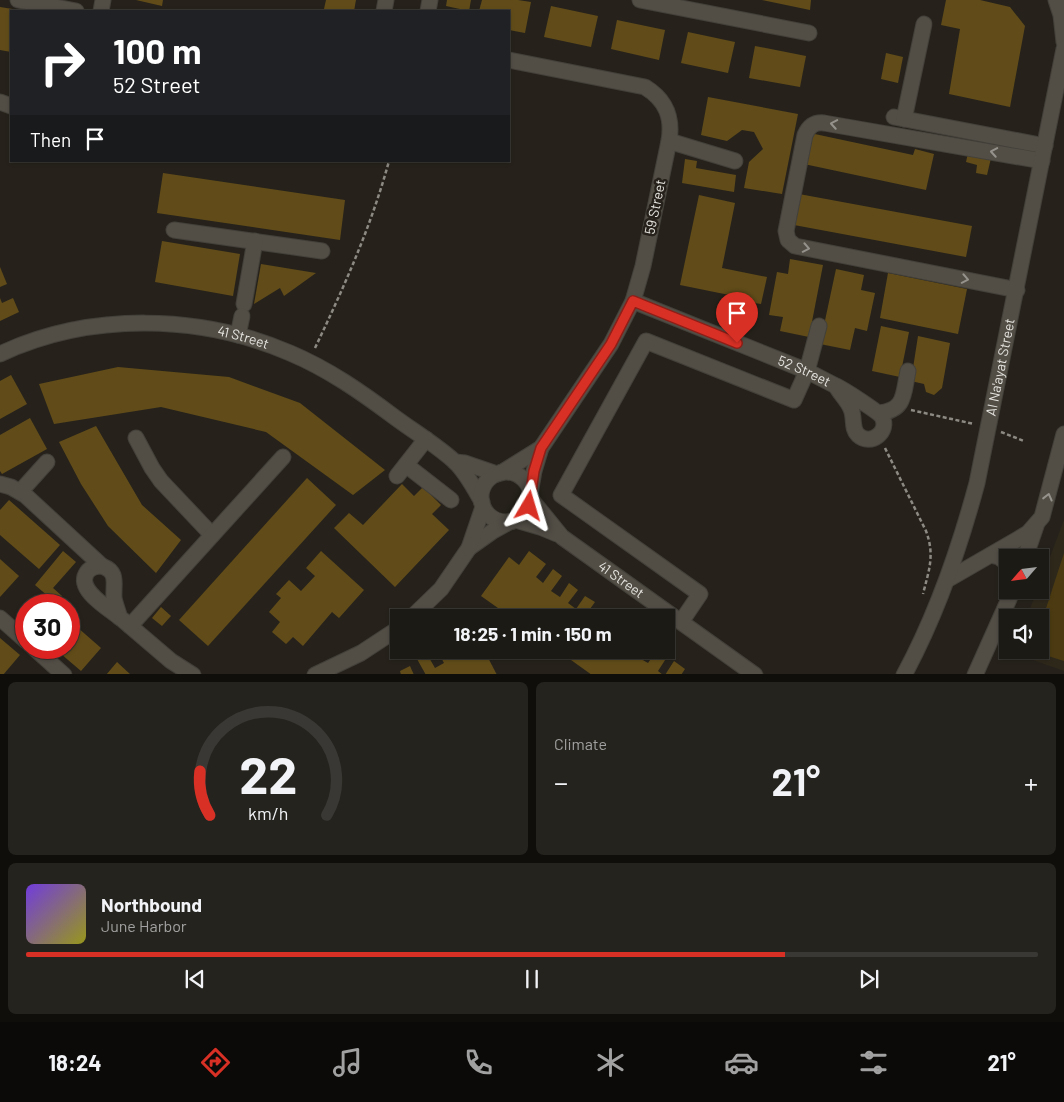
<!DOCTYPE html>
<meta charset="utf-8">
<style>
:root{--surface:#1c1a14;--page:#25231d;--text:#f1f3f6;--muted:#a0a1a0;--line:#3a3834;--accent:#d93025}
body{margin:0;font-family:Barlow,sans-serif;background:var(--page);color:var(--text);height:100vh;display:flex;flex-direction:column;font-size:19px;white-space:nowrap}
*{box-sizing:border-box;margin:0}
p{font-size:16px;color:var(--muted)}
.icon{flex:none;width:28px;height:28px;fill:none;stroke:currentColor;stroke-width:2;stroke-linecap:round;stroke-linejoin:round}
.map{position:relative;height:674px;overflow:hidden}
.side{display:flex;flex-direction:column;gap:8px;padding:8px;background:#0f0e0b;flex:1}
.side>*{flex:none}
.top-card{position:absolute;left:10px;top:10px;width:500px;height:152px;border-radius:0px;box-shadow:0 1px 4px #0004,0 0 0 1px var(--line);background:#202124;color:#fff;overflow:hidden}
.needle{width:32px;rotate:242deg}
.controls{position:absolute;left:999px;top:549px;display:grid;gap:10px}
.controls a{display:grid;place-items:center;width:50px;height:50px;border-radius:0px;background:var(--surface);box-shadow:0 1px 4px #0004,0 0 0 1px var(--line);font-size:25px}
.speed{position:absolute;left:15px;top:594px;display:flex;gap:10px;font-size:25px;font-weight:700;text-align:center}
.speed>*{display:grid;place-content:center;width:65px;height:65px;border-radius:50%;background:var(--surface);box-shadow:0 1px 4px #0004,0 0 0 1px var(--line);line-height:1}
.speed .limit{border:8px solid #d22;background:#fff;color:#111}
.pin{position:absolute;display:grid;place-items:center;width:42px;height:42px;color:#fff;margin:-51px -21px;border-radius:50% 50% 50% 0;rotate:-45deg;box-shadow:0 0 5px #0007}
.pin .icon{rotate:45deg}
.me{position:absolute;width:55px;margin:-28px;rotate:7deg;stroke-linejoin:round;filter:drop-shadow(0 0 4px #0008)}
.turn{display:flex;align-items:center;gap:18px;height:105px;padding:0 20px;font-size:22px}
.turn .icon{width:65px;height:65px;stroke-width:2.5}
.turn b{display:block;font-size:35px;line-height:42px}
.then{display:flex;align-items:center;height:48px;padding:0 20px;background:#0003;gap:10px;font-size:19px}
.big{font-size:38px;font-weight:700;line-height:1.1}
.side .card{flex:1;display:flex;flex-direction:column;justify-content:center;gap:8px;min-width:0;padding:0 18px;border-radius:8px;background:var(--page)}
.side .dial{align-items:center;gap:0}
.dial svg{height:130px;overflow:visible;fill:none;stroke:var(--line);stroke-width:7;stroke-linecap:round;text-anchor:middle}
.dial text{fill:var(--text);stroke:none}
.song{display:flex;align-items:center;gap:15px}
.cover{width:60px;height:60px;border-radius:8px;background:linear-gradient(135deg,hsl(260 70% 55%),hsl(60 70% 35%))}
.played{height:5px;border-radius:2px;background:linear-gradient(90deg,var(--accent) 75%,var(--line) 75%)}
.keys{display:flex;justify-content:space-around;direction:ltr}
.heat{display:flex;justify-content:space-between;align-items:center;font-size:28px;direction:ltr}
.side .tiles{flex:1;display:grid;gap:8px;grid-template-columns:1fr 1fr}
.card:last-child{grid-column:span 2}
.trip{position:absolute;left:390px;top:609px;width:285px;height:50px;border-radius:0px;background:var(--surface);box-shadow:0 1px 4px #0004,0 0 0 1px var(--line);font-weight:700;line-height:50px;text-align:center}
.menu{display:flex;height:80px;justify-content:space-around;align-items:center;background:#0b0a08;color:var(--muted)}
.menu .icon{width:35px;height:35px}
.menu .on{color:var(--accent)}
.menu b{font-size:22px;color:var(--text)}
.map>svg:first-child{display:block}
.built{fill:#2e281b}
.green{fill:#4c3b12}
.building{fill:#614c19}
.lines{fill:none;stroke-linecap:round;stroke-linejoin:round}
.minor-casing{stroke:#43403a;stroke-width:17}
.path{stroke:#8d8a84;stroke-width:2.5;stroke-dasharray:4 2.5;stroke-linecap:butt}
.minor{stroke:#524e46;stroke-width:15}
.oneway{stroke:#95928b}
.route-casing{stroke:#8d1f18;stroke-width:12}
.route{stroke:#d93025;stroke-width:9}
.labels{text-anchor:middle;stroke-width:5;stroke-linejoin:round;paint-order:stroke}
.street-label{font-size:14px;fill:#e6e4df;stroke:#26221b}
</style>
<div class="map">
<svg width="1064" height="675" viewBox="0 0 1064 675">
<rect width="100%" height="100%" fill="#26221b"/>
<path class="built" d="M1064 520V671L1013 653 1014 650H1040V618L1027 617 1037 590H1040V583Z"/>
<path class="green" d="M1064 553V661L1032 651 1040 650V627Z"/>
<g class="building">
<path d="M136 0H163L162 6Z"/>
<path d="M326 0H356L354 11H335L324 9Z"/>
<path d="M447 0H471L469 11 446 6Z"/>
<path d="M482 0H518L531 2 525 33 509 30V11H479Z"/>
<path d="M762 0H811L810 10Z"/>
<path d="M946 0H980L1010 7 1025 26 1010 107 949 94 960 29 941 25Z"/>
<path d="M551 6 598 16 591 47 544 37Z"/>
<path d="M0 7 19 10 11 11V52L0 50Z"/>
<path d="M617 20 665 30 659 60 611 49Z"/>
<path d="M688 32 735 42 728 73 681 63Z"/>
<path d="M755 46 806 56 800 87 749 78Z"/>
<path d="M886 53 903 57 898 83 881 79Z"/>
<path d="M708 97 798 114 782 194 744 188 749 162 763 149 754 132 742 130 727 141 701 135Z"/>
<path d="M810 133 913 155 915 149 934 154 926 190 804 164Z"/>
<path d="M968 153 991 158 987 175 976 173 977 165 966 162Z"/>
<path d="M685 159 697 161 696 168 736 175 734 192 682 183Z"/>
<path d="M163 173 345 200 340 240 157 213Z"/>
<path d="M799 194 972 226 966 257 794 225Z"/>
<path d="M699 195 735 203 722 268 767 277 761 304 754 303 752 311 737 308 739 297 680 285Z"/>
<path d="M162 241 240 254 233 296 155 282Z"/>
<path d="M790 259 823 265 809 337 780 331 783 317 769 315 777 272 788 274Z"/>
<path d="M261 264 316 273 284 296 280 288 254 304Z"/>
<path d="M0 267 7 284 0 287Z"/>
<path d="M836 269 864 275 861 290 875 293 867 331 855 328 850 350 820 344Z"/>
<path d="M888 273 967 289 958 334 880 318Z"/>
<path d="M0 298 2 303 13 298 19 312 0 321Z"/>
<path d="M881 326 909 332 900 377 872 371Z"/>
<path d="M918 336 950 343 942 388 934 395 926 392 924 384 911 381Z"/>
<path d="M118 367 229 377 300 403 385 470 353 495 266 432 161 407 54 424 39 384Z"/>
<path d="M11 375 27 404 0 419V381Z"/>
<path d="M30 418 47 449 2 474 0 471V435Z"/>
<path d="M96 426 142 505 181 540 156 573 108 526 81 484 59 442Z"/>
<path d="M307 478 336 505 208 646 179 620Z"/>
<path d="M402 484 414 496 423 487 441 505 432 514 449 530 395 587 334 528 349 513 363 525Z"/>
<path d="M9 500 60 545 39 569 0 535V510Z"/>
<path d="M63 551 76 562 53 588 62 596 56 603 35 585Z"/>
<path d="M321 551 364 590 339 618 332 612 303 646 293 637 286 644 272 632 280 622 269 612 281 598 276 594 289 580 301 591 315 576 306 568Z"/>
<path d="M529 551 546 564 536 577 543 583 553 569 562 576 551 591 560 597 569 583 578 590 568 603 576 609 585 596 595 602 585 616 587 618H512L481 596 509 557 519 565Z"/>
<path d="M0 559 19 576 0 597Z"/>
<path d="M161 607 171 616 162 626 152 618Z"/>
<path d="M603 610 611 616 610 618H597Z"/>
<path d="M69 620 101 648 81 671 54 648H69Z"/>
<path d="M0 638 20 655 3 675H0Z"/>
<path d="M437 650H448L452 656 460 650H484L497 675H426L417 659 427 654 435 668 444 663Z"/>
<path d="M557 650H631L633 651 634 650H647L641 659 648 663 657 650 667 657 658 671 663 675H592Z"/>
<path d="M674 661 685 669 681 675H665Z"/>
<path d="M117 662 131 675H106Z"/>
<path d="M410 666 414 675H401L400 671Z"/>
</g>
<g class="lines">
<g class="minor-casing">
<g id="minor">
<path d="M18 0 76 11"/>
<path d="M640 0 809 33"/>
<path d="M1056 0 1061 15 1064 42"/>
<path d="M101 11 103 0"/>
<path d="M384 11 386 0"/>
<path d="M428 11 430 0"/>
<path d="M509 60 645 87C666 100 673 117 669 141L643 266 633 301 611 344 541 448 534 471 530 494"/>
<path d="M0 102 11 106"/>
<path d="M894 117 1045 146"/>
<path d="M904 119 924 24"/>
<path d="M669 141 735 161"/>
<path d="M174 230 322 251"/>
<path d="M1017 290 795 246 788 240 786 231 805 135C809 126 814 122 824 123L1042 161"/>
<path id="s1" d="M633 301 807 371 836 386"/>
<path d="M244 304 255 241"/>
<path d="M238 335 242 316"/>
<path id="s2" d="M0 354C90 312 200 314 290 353 328 369 361 392 393 416 413 431 435 444 454 461 466 472 474 488 482 502"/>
<path d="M836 386C843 389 879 412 882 417 890 431 871 447 858 435 851 428 855 418 851 409 848 401 840 394 836 386Z"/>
<path d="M879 413C906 410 903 394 908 371"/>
<path d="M136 438 152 468 161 481 212 535"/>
<path d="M455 462 465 463 497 474"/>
<path d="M406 465 451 500"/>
<circle cx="506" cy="497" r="25"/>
<path d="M501 473 541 448"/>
<path d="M397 476 426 439"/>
<path d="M0 484 11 487 25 495 102 566"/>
<path d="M20 492 47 462"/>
<path id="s3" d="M531 499 562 537 755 675"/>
<path d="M516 520 540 527 557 534"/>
<path d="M469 548 493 531 511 521"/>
<path d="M991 555 999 557 1008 564"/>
<path d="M1025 558 1036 526"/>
<path d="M102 566C119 572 113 584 114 598 115 604 118 611 120 618 110 609 77 591 86 574 89 568 95 566 102 566Z"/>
<path d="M947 580 1018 539 1028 533 1042 517 1064 434"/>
<path d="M0 618 26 641"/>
<path d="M411 618 441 589 469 548 483 507"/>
<path d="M123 620 171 661 193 675"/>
<path d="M681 622 700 594 561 495 646 341 794 400 807 371 819 326"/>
<path d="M130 626 283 457"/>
<path d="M34 648 64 675"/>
<path d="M315 675 361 653 399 628"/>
<path id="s4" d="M904 675C937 614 959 550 977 483L1064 49"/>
<path d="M975 675 1013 590"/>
</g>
</g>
<g class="path">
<path d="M315 348C344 287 371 227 389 161"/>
<path d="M911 410 974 424"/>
<path d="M1001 432 1024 441"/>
<path d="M885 448 926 531C935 555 929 570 923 594"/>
</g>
<use href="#minor" class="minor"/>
</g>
<defs><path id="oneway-chevron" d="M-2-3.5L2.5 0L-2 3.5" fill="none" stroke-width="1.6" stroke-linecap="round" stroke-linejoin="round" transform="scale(1.25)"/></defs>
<g class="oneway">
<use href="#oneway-chevron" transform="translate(834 124) rotate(-170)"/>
<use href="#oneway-chevron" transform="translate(994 152) rotate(-170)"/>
<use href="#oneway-chevron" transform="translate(806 248) rotate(11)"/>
<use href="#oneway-chevron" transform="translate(965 279) rotate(11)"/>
<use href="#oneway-chevron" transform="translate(1048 497) rotate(-76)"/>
</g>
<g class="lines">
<g class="route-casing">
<path id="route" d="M529 506 534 471 541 448 611 344 633 301 737 343"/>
</g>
<use href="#route" class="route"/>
</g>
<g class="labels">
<g class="street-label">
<text transform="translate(655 207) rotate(-78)" y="5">59 Street</text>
<text dy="5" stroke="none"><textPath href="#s2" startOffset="249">41 Street</textPath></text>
<text dy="5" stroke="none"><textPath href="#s4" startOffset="324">Al Na'ayat Street</textPath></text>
<text dy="5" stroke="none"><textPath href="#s1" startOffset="185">52 Street</textPath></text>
<text dy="5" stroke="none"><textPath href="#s3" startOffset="122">41 Street</textPath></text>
</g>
</g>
</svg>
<div class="controls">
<a><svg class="needle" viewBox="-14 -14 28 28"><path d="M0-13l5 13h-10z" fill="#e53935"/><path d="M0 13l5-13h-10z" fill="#a0a1a0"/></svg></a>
<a><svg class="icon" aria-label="sound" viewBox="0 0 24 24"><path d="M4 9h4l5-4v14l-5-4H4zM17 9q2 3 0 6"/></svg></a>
</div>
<div class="speed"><div class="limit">30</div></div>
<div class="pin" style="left:737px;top:343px;background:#d93025"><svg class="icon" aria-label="arrive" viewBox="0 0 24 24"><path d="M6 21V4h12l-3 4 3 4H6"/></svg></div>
<svg class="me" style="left:529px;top:506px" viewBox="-20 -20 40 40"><path d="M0-17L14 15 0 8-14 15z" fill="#d93025" stroke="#fff" stroke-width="4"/></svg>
<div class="trip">18:25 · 1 min · 150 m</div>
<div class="top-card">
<div class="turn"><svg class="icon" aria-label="right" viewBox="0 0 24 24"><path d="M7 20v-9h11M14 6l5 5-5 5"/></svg><div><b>100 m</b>52 Street</div></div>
<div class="then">Then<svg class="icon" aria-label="arrive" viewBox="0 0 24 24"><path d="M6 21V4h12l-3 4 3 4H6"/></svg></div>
</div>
</div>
<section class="side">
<div class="tiles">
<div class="card dial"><svg viewBox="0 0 100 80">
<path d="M14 69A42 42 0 1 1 86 69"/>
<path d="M14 69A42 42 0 0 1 8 42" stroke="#d93025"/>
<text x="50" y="56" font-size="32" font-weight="700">22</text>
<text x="50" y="72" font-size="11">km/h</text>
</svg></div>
<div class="card"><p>Climate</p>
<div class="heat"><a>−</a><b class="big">21°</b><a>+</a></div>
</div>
<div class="card">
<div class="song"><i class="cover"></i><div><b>Northbound</b><p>June Harbor</p></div></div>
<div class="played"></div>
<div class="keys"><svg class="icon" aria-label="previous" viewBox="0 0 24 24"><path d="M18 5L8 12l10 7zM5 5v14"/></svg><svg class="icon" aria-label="pause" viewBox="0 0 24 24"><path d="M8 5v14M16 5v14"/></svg><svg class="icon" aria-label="next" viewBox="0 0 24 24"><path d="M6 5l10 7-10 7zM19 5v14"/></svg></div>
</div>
</div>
</section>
<nav class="menu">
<b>18:24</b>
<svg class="icon on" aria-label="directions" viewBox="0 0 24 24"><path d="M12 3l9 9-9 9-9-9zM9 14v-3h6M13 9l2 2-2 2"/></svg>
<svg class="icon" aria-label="music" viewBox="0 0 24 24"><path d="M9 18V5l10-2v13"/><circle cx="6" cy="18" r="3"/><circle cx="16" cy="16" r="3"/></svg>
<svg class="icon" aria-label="phone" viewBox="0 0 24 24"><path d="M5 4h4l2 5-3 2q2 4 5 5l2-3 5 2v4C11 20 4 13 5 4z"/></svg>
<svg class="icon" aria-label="climate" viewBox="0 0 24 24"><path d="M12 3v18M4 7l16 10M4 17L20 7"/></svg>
<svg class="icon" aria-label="car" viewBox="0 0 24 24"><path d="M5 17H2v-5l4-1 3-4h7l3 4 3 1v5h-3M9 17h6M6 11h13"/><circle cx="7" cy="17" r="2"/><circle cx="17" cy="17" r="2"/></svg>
<svg class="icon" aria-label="filters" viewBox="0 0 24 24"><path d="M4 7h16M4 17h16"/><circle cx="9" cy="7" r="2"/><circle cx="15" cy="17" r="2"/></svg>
<b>21°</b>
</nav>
